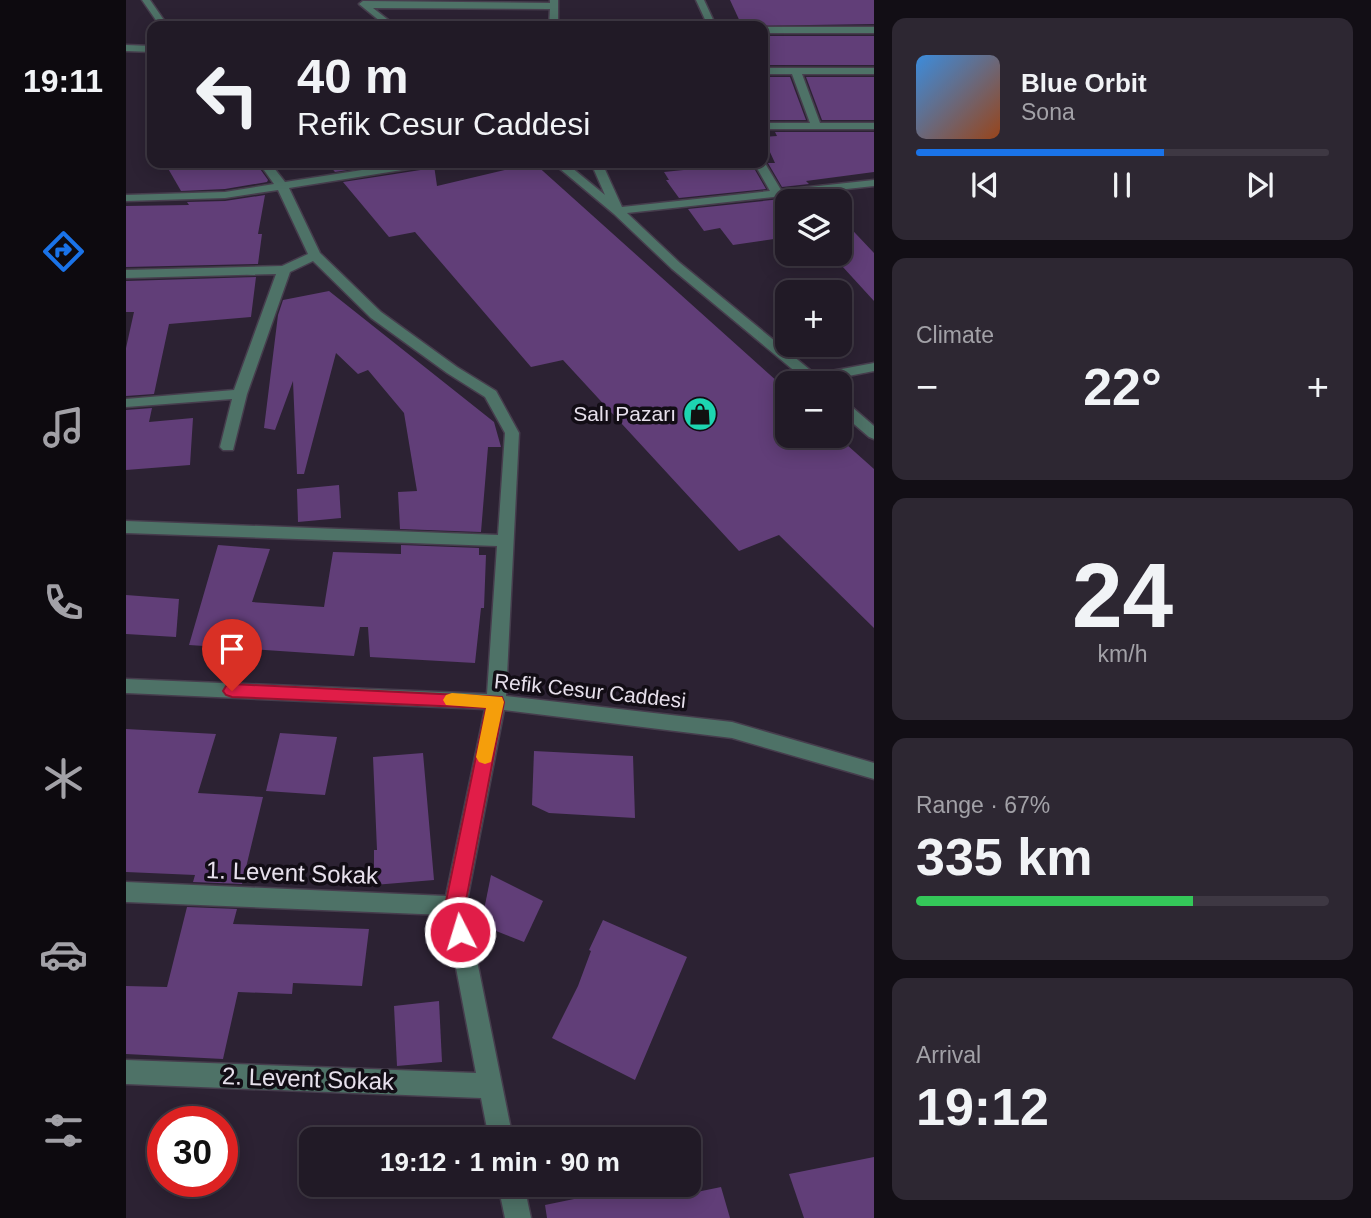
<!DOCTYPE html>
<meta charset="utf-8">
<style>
:root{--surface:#211a26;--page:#2d2732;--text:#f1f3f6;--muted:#a2a1a7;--line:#3e3843;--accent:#1a73e8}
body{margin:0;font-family:Arial,sans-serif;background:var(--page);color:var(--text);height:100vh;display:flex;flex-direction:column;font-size:26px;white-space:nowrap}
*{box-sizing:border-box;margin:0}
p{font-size:23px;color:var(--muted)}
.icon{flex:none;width:38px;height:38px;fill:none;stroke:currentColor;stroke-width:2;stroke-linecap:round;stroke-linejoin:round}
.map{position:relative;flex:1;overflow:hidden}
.details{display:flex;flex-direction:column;gap:18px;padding:18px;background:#120e15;width:497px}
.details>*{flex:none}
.top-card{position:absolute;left:21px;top:21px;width:621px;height:147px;border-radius:14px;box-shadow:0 4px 18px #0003,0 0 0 2px var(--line);background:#211a26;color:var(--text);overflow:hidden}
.controls{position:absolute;left:649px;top:189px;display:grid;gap:14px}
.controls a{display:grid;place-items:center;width:77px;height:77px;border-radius:14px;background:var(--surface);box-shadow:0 4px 18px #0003,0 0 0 2px var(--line);font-size:35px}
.speed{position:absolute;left:21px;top:1106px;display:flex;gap:14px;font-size:35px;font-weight:700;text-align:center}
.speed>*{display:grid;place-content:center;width:91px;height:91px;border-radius:50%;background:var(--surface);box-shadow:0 4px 18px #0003,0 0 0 2px var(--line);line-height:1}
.speed .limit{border:10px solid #d22;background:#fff;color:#111}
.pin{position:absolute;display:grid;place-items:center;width:60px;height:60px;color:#fff;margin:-72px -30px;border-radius:50% 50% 50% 0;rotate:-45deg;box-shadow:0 0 7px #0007}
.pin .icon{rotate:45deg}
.me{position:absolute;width:77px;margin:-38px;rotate:355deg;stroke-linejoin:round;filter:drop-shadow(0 0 5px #0008)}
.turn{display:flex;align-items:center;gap:24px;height:147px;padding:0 35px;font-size:32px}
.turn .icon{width:91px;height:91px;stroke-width:2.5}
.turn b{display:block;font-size:49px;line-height:60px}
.big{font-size:52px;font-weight:800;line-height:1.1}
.details .card{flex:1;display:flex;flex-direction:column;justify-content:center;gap:10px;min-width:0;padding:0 24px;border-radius:14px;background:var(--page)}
.details .dial{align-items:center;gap:0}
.dial b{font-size:91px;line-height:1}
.song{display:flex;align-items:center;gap:21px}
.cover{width:84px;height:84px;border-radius:10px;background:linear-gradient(135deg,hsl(210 70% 55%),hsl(20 70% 35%))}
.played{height:7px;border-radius:4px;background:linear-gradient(90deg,var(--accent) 60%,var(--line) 60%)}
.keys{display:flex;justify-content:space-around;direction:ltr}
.heat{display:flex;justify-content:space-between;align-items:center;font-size:38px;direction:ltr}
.charge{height:10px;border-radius:5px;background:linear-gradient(90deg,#34c759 67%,var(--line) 0)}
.trip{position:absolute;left:173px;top:1127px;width:402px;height:70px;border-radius:14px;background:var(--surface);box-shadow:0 4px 18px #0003,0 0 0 2px var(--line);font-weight:800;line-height:70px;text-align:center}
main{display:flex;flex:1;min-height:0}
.menu{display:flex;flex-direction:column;width:126px;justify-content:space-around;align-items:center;background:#0d0a0f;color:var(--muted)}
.menu .icon{width:49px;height:49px}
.menu .selected{color:var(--accent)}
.menu b{font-size:32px;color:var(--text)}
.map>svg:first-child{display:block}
.building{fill:#613e78}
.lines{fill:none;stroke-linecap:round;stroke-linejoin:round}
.minor-casing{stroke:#463d4d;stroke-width:3}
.minor{fill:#4e7267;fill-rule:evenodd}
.route{fill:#e11d48;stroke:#92132f;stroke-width:2}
.slow{fill:#f59e0b}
.labels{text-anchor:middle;stroke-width:7;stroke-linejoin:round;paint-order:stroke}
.poi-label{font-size:21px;fill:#e7e0ec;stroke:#120d15;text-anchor:end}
.street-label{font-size:21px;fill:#e7e0ec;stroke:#120d15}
.near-street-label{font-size:24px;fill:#e7e0ec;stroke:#120d15}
</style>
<main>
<nav class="menu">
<b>19:11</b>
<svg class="icon selected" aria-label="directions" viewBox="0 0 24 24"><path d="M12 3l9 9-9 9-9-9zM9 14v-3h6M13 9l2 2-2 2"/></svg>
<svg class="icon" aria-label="music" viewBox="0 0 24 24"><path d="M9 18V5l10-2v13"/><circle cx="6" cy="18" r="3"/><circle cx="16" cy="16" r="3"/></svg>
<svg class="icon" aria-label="phone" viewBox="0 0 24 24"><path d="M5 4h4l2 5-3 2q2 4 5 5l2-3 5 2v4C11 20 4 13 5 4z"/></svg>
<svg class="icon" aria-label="climate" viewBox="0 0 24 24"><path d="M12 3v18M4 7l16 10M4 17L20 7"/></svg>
<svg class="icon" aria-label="car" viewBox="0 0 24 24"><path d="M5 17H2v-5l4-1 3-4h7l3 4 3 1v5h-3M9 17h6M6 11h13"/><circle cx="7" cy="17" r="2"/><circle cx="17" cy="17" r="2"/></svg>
<svg class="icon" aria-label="filters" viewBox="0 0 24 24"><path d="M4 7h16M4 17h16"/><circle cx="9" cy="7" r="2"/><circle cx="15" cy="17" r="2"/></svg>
</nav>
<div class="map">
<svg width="748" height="1218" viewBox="0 0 748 1218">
<rect width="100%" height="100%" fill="#2c2233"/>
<g class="building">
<path d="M604 0H748V24L616 26Z"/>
<rect x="637" y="36" width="111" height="29"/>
<path d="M637 77H664L680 120H644L637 103Z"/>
<path d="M680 77H748V120H696Z"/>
<path d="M649 132H748V172L680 181 683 184 656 187 642 163H649L637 137 651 136Z"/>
<path d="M201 163H266L209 172Z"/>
<path d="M408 163 662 391V436H711L748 469V628L653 535 613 551 437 360 405 367 289 232 263 237 217 182 301 169 308 165 311 186Z"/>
<path d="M573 163H625L640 189 553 198 540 180H543L538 172 577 168Z"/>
<path d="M40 165 132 166 142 180 141 182 99 189 55 191Z"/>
<path d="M139 195 132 234H136L132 264 0 267V206L63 205 61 202 99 201Z"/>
<path d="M693 195 699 201H662V237L607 245 594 228 578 231 562 209Z"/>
<path d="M714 217 748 253V301L705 254H714Z"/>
<path d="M130 277 125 317 43 324 28 394 0 396V348L8 312H0V281Z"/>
<path d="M203 291 368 422 375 447H362L355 532 274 529 272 492 291 491 278 413 242 370 232 374 210 353 178 474H171L167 381 149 430 138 428 152 315 157 300Z"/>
<path d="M26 408 23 422 67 418 64 465 0 470V410Z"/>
<path d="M213 485 215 518 172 522 171 489Z"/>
<path d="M92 545 144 549 126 602 198 607 207 552 275 554V545L353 548V555H360L358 608H355L349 663 244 657 242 627H234L228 656 63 645Z"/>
<path d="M0 595 53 599 50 637 0 634Z"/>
<path d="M0 729 90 734 72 793 137 797 116 884 67 882 69 875 0 872Z"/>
<path d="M154 733 211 737 199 795 140 791Z"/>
<path d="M408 751 507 756 509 818 423 813 406 805Z"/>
<path d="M297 753 308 880 248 885V850H251L247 757Z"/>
<path d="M365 875 417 901 398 942 355 925Z"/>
<path d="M61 907 111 909 107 924 243 929 236 986 167 983 166 994 112 992 97 1059 0 1054V986L41 987Z"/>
<path d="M477 920 561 957 509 1080 426 1038 452 986 465 951 463 950Z"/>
<path d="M313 1001 316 1062 271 1066 268 1006Z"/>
<path d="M748 1157V1218H678L663 1174Z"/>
<path d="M516 1185H534L537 1199 595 1187 604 1218H421L419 1205Z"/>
</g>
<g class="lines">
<g class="minor-casing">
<g id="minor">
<path d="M16 0H24L42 26H34Z"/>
<path d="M424 0H432V26H423L424 9 247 8 270 26H260L233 4 237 1 424 3Z"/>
<path d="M570 0H578L590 26H582Z"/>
<rect x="637" y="27" width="111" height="6"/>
<path d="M0 45 26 46V52L0 51Z"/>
<path d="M637 68H748V74H676L694 123H748V129H637V123H684L666 74H637Z"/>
<path d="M637 160 655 190 748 180V186L501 213 554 263 689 374 748 363V371L697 381 698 383H683L546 269 488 214 427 163H440L479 195 465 163H476L496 207 644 191 628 163H637Z"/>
<path d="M133 163H144L159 182 281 163H307L301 166 163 188 194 253 255 312 331 367 370 391 393 433 380 696 606 722 748 763V779L606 738 378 710 340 906 387 1139H363L355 1098 0 1084V1060L350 1073 320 915 0 902V882L320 896 359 709 0 693V679L361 694 371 546 0 533V521L372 535 379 433 359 397 321 373 245 318 187 261 164 272 121 394 107 450H97L94 447 106 399 0 407V399L108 390 150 274 0 278V270L156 266 182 254 152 190 99 198 0 201V195L99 192 148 184Z"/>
<path d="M714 400 719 401 748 426V439L743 437 714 412Z"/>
<path d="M372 1185H398L405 1218H379Z"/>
</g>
</g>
<use href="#minor" class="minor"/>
</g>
<path class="route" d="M106 684 376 697 378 702 339 906 344 932 341 938 334 941 327 938 319 906 360 708 106 697 100 695 97 691 100 686Z"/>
<path class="slow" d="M326 693 376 697 378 702 365 762 359 764 353 762 350 757 360 708 320 705 317 700 320 695Z"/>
<defs>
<g id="shop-disc" transform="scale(1.75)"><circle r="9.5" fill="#1dd5b1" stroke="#120d15"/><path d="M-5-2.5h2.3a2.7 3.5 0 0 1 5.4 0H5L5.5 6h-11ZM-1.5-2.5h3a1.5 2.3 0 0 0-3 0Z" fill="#111"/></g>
</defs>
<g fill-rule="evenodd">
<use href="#shop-disc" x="574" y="414"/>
</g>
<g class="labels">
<g class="poi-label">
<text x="550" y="421">Salı Pazarı</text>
</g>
<g class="street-label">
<text transform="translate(464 691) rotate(6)" y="7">Refik Cesur Caddesi</text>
</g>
<g class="near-street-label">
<text transform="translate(166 873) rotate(2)" y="8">1. Levent Sokak</text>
<text transform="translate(182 1079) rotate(2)" y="8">2. Levent Sokak</text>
</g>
</g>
</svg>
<div class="controls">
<a><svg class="icon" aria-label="layers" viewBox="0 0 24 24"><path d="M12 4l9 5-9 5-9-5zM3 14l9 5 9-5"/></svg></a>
<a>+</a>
<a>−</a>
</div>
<div class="speed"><div class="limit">30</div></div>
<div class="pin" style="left:106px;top:691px;background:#d93025"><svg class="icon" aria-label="arrive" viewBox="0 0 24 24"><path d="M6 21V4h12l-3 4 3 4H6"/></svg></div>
<svg class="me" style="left:334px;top:932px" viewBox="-20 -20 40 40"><circle r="17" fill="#e11d48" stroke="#fff" stroke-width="3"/><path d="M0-11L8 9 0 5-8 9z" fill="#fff"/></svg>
<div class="trip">19:12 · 1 min · 90 m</div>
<div class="top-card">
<div class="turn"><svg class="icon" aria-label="left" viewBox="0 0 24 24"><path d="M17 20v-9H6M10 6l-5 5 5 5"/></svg><div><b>40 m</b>Refik Cesur Caddesi</div></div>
</div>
</div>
<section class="details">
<div class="card">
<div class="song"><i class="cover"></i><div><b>Blue Orbit</b><p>Sona</p></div></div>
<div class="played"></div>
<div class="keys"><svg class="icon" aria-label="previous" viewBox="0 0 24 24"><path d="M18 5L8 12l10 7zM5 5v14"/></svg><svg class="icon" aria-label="pause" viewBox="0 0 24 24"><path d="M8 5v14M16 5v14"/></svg><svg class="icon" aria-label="next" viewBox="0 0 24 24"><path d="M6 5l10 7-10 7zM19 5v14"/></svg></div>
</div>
<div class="card"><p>Climate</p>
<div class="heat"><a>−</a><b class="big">22°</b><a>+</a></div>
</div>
<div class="card dial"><b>24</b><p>km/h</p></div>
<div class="card"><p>Range · 67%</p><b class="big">335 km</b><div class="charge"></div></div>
<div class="card"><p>Arrival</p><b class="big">19:12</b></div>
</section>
</main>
